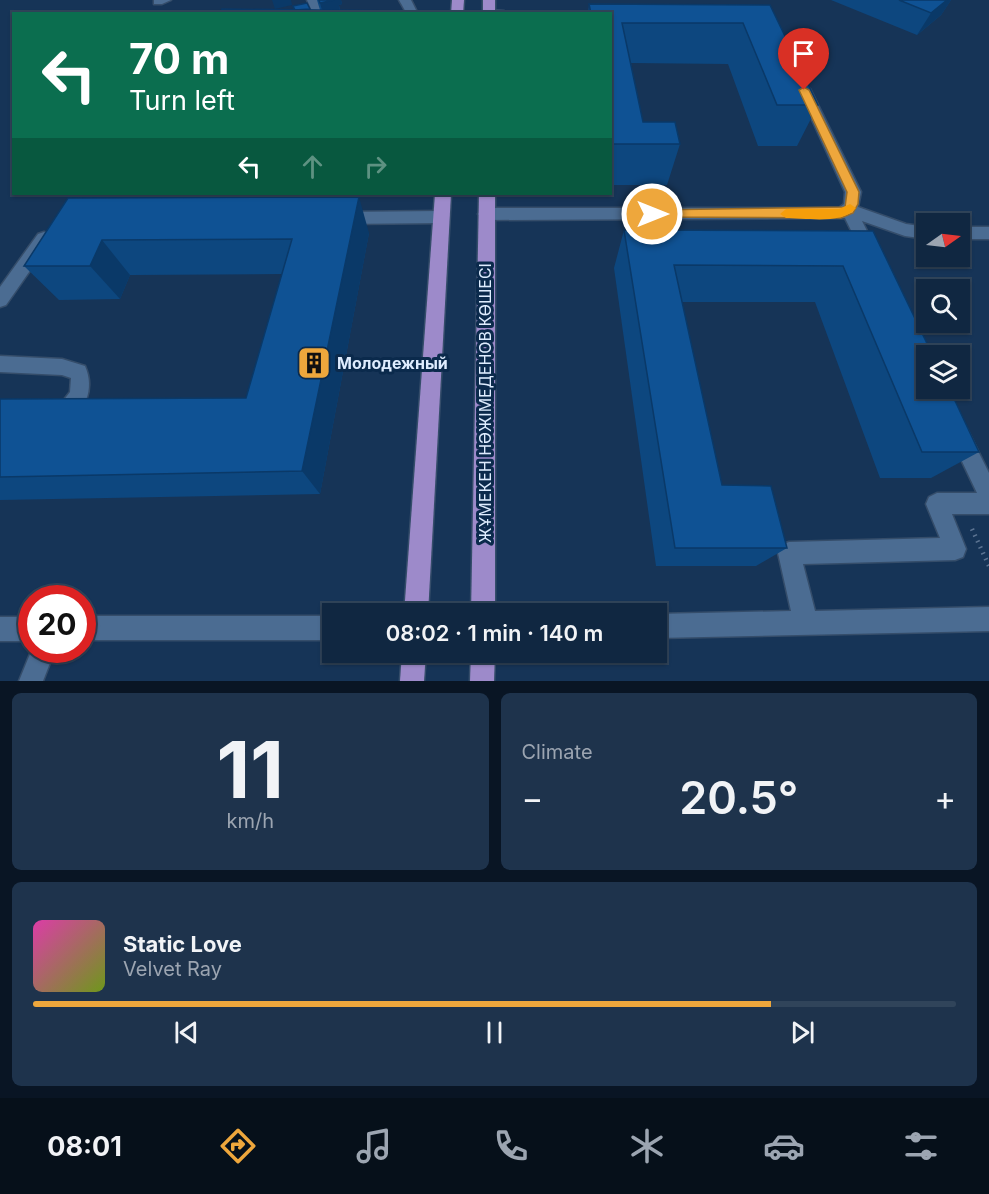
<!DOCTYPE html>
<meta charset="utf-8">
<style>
:root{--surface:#102741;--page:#1e334c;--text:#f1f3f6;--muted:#9ca5b1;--line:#30445a;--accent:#eea73c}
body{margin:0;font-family:Inter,sans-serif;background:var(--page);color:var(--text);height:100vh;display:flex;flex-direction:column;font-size:22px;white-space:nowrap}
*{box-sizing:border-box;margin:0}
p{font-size:20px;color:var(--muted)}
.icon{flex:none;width:33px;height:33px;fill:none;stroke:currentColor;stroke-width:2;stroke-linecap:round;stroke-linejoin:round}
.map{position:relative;height:681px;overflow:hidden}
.panel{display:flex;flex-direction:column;gap:12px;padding:12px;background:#091524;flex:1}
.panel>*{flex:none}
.top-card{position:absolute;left:12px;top:12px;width:600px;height:183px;border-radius:0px;box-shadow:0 2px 4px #0004,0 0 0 2px var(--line);background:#0b6e4f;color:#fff;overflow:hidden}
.needle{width:39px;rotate:76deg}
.fabs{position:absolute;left:916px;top:213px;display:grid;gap:12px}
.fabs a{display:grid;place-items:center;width:54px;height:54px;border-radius:0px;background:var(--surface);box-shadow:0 2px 4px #0004,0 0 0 2px var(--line);font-size:30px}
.speed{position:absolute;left:18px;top:585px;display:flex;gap:12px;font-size:30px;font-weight:700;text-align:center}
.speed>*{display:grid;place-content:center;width:78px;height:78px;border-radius:50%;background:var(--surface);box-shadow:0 2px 4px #0004,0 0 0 2px var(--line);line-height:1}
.speed .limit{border:9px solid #d22;background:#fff;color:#111}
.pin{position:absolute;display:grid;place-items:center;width:51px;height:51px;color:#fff;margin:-62px -26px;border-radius:50% 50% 50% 0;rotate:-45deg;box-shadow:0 0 6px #0007}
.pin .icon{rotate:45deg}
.me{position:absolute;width:66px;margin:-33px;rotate:90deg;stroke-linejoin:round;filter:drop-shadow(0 0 4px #0008)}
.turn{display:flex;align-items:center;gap:21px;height:126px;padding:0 18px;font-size:27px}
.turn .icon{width:78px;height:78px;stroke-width:2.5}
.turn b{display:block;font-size:42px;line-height:51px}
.lanes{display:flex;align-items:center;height:57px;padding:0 18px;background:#0003;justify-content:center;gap:30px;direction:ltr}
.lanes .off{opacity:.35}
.big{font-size:45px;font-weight:600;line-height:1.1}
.panel .widget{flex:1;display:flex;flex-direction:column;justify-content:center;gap:9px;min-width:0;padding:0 21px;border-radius:9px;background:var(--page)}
.panel .dial{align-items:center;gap:0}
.dial b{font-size:78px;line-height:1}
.song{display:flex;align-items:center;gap:18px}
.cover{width:72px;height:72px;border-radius:9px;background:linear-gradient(135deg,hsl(320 70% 55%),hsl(80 70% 35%))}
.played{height:6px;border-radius:3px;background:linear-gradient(90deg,var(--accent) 80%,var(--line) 80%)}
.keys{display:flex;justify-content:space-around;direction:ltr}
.heat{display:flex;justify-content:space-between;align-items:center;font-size:33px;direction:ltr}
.panel .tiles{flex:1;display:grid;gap:12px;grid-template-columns:1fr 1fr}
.widget:last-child{grid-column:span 2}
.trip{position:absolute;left:322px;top:603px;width:345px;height:60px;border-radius:0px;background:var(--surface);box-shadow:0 2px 4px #0004,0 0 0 2px var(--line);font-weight:600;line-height:60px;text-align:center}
.menu{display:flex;height:96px;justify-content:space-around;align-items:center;background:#06101a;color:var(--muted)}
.menu .icon{width:42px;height:42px}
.menu .on{color:var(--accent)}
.menu b{font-size:27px;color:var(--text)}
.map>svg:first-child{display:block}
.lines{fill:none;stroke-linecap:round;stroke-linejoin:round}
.minor-casing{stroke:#354d6a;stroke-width:3}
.major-casing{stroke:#354d6a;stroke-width:3}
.path{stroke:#5c7492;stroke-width:4.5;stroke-dasharray:1.5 5;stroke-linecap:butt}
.minor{fill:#4b6c92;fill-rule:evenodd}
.major{fill:#9d8aca;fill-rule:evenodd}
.wall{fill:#0d477f}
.shaded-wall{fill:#0a3968}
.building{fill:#0f5294;stroke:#0a3968;stroke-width:1.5}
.route{fill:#eea73c;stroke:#9b6d27;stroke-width:1.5}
.slow{fill:#f59e0b}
.labels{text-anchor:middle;stroke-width:6;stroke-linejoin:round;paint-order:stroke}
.poi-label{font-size:16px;font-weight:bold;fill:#deecfe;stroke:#0b2a4c;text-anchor:start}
.street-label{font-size:16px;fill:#deecfe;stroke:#0b2a4c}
</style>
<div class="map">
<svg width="989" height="681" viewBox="0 0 989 681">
<rect width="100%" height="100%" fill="#163457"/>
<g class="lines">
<g class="minor-casing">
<g id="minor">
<path d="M154 0H171L162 4H154Z"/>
<path d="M307 0H319L322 9 320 11H312Z"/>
<path d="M399 0H411L418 14H407Z"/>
<path d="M489 10 504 11 509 14 483 13Z"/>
<path d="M804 85 810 89 861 192 858 207 906 224 927 227V239L905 236 862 221 877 251 875 255H863L845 218 486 220 481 218 478 214 481 210 486 208H839L844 204 845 192 798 89Z"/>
<path d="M441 211 446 213 449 217 446 221 441 223 342 224 337 222 334 218 337 214 342 212Z"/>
<rect x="960" y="227" width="29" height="12"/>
<path d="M44 232 50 234 52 238 50 242 6 305 0 307V287L38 234Z"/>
<path d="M0 356 62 359 85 366C95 388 86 415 62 424L55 421 52 415 70 392 71 378 62 375 0 372Z"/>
<path d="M960 427 967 429 989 473V514H952L966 549 963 557 955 560 803 564 815 611 989 607V631L657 638V614L791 611 778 553 781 545 789 542 940 538 926 504 929 497 937 493H977L950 436 953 429Z"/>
<rect x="82" y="616" width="251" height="24"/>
<rect x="0" y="617" width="32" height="24"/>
<path d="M32 649 55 650 43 681H19Z"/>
</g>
</g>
<g class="major-casing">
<g id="major">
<path d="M452 0H464L463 14H451Z"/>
<rect x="483" y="0" width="12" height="14"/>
<path d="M435 194H451L428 614H404Z"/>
<path d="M479 194H495V614H471Z"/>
<path d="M402 652H426L424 681H400Z"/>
<path d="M471 652H495L494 681H470Z"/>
</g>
</g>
<path class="path" d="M972 529 989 566"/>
<use href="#minor" class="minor"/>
<use href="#major" class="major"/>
</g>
<g class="wall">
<path d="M317 0H341L342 4 339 5 340 10H294L293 6 310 9V10H320Z"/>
<path d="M831 0H951L941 15 917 35Z"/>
<path d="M589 4 770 5 818 105 797 146H758L728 64 631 63 643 122 680 144 667 185H610V14H588Z"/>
<path d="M68 198 369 233 320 494 0 500V399L246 398 282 274 130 275 120 299 59 300 24 266Z"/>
<path d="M624 230 873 231 979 452 931 478H880L815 302H682L722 485 787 548 756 566H656L614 268Z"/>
</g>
<g class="shaded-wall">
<path d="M272 0H291L292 5 275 9Z"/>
<path d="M334 0H341L342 4 339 5 340 12 323 14 320 3Z"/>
<path d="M947 0H951L941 15 917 35 931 13Z"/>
<path d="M359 197 369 233 320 494 302 471Z"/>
<path d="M102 240 130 275 120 299 90 266Z"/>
</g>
<g class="building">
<path d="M319 0H334L320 3Z"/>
<path d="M899 0H947L931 13Z"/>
<path d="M307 3 310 9 295 10 293 6Z"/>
<path d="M589 4 770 5 818 105H777L743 23H622L643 122H675L680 144H612L610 135V14H591Z"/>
<path d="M222 9 402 11 401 14H220Z"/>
<path d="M359 197 302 471 0 477V399L246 398 292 239 102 240 90 266H24L68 198Z"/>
<path d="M624 230 873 231 933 356H927V388H949L979 452H922L843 266 674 265 722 485 771 486 787 548H675Z"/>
</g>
<path class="route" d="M804 87 809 90 859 192 858 204 853 213 841 218 648 217 646 214 652 210 845 207 847 192 799 90Z"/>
<path class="slow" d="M850 204 856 208C842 225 806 218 786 218L780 214 786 209H839Z"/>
<defs>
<g id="building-square" transform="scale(1.725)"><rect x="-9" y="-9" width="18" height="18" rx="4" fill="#eea73c" stroke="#0b2a4c"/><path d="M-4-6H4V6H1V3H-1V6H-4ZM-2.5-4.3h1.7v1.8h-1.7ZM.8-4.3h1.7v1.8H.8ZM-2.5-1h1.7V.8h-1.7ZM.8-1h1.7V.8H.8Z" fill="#111"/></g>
</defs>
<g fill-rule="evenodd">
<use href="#building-square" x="314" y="363"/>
</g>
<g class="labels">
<g class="poi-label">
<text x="337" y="369">Молодежный</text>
</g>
<g class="street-label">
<text transform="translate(485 403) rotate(-90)" y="6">ЖҰМЕКЕН НӘЖІМЕДЕНОВ КӨШЕСІ</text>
</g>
</g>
</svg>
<div class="fabs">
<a><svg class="needle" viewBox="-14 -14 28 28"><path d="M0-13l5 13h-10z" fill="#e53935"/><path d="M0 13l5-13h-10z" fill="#9ca5b1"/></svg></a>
<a><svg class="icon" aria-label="search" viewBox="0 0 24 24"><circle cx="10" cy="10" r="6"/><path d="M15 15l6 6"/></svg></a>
<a><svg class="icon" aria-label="layers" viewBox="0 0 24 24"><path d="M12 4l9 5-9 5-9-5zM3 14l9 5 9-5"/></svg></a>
</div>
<div class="speed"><div class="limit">20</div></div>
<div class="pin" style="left:804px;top:90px;background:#d93025"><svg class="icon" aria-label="arrive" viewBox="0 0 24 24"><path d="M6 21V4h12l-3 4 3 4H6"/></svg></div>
<svg class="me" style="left:652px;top:214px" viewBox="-20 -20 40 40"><circle r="17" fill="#eea73c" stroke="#fff" stroke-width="3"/><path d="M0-11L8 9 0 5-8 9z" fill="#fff"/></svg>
<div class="trip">08:02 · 1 min · 140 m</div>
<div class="top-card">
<div class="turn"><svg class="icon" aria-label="left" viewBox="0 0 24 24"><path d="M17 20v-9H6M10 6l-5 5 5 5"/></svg><div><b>70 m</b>Turn left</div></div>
<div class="lanes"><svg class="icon" aria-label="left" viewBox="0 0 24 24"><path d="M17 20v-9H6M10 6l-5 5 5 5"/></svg><svg class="icon off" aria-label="ahead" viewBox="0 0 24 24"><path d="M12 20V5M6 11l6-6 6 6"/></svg><svg class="icon off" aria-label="right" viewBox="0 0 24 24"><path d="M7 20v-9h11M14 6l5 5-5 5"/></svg></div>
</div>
</div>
<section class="panel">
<div class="tiles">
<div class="widget dial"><b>11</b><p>km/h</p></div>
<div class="widget"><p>Climate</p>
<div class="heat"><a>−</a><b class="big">20.5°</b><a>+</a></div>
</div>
<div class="widget">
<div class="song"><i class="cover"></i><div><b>Static Love</b><p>Velvet Ray</p></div></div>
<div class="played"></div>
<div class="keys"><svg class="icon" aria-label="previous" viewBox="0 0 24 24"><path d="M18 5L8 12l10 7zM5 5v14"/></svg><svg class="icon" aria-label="pause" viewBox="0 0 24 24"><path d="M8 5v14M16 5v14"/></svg><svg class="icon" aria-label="next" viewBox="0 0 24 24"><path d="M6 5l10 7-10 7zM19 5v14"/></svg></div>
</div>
</div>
</section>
<nav class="menu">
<b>08:01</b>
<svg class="icon on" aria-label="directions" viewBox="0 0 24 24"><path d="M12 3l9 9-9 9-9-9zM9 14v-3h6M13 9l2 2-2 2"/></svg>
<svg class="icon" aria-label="music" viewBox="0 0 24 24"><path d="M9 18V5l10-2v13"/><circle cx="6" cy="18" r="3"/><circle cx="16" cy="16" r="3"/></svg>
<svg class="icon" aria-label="phone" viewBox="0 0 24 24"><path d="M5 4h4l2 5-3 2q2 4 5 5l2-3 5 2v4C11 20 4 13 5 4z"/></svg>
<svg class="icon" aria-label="climate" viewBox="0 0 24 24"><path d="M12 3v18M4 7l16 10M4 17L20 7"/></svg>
<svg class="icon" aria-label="car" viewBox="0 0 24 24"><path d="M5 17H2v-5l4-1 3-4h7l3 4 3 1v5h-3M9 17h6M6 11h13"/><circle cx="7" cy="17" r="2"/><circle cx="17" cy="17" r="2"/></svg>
<svg class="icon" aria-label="filters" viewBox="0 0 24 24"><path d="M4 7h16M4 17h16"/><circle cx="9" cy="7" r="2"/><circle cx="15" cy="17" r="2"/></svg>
</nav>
